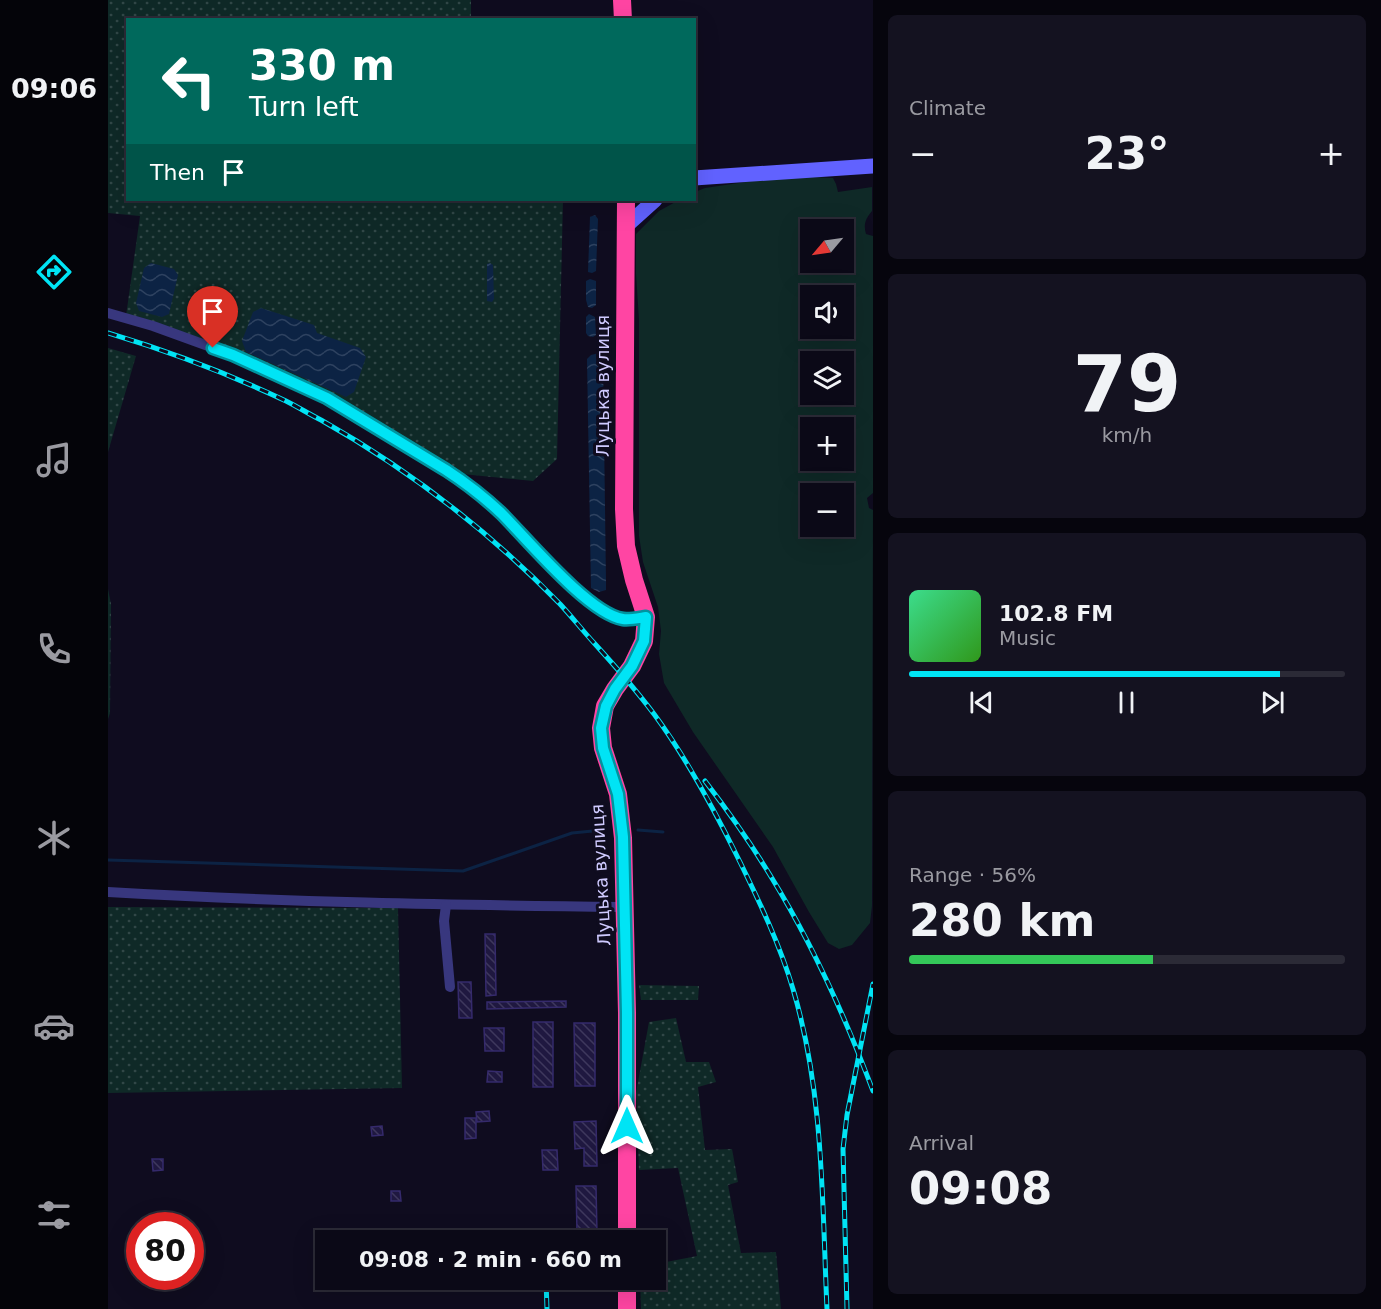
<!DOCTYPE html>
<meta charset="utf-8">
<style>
:root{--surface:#0b0917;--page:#141220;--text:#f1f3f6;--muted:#9a9aa1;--line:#2b2a36;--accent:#00e4f5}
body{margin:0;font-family:"DejaVu Sans",sans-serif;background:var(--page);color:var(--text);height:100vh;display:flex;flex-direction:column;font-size:22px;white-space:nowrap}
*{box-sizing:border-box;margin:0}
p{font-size:20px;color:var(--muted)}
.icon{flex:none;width:33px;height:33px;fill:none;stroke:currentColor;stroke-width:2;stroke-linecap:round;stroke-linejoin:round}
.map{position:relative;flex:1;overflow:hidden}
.drawer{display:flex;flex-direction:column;gap:15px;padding:15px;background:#06050d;width:508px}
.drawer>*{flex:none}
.guide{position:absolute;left:18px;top:18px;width:570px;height:183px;border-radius:0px;box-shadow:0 6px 24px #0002,0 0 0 2px var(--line);background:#00695c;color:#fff;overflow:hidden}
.needle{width:39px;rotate:241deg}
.buttons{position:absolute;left:692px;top:219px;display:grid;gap:12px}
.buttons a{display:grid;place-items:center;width:54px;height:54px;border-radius:0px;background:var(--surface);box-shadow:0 6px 24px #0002,0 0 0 2px var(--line);font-size:30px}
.speed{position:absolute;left:18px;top:1212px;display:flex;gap:12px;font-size:30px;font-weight:700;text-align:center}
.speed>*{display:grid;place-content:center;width:78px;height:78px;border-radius:50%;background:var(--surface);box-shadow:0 6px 24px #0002,0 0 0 2px var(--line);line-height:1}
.speed .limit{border:9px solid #d22;background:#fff;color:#111}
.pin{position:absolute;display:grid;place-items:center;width:51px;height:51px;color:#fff;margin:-62px -26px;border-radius:50% 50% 50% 0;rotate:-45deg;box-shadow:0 0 6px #0007}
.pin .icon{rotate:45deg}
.me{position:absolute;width:66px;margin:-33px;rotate:0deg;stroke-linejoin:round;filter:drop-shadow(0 0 4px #0008)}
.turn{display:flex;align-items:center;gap:21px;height:126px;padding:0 24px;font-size:27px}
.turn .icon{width:78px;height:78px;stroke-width:2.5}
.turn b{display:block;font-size:42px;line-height:51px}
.then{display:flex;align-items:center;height:57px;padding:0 24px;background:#0003;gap:12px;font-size:22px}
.big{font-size:45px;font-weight:800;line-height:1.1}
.drawer .card{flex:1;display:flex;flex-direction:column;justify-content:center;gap:9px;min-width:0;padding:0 21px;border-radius:9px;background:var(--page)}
.drawer .dial{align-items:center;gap:0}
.dial b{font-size:78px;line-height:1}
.song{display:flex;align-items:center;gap:18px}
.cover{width:72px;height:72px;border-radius:9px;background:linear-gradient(135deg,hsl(150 70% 55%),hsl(110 70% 35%))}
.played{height:6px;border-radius:3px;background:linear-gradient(90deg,var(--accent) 85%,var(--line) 85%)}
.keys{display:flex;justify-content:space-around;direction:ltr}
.heat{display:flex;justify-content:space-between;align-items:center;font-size:33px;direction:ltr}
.charge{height:9px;border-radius:4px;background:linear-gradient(90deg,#34c759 56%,var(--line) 0)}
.trip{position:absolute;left:207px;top:1230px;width:351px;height:60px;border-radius:0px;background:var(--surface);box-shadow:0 6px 24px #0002,0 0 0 2px var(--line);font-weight:800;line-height:60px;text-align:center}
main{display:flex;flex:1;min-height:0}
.tabs{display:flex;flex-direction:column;width:108px;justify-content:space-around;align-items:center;background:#040409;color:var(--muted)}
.tabs .icon{width:42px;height:42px}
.tabs .current{color:var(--accent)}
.tabs b{font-size:27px;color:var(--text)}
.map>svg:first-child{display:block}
.grass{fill:#0f2927;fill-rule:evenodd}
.garden{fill:url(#garden-dots)}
.water{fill:url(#water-waves)}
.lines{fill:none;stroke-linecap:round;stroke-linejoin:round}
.stream{stroke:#0c2344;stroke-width:3}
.building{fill:url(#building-back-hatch);stroke:#352a6c;stroke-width:1.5}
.street{stroke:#38377e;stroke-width:10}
.secondary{stroke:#6162ff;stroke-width:15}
.highway{stroke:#ff45a3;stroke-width:18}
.rail-casing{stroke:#00e4f5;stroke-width:5}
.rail{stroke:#0f0c1f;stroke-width:3;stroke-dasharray:9;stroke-linecap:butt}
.route-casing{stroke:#00949f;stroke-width:15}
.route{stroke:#00e4f5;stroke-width:10}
.labels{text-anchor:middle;stroke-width:6;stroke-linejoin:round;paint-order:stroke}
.street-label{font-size:18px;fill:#cfcaff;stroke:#0f0c1f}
</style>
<main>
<nav class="tabs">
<b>09:06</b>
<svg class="icon current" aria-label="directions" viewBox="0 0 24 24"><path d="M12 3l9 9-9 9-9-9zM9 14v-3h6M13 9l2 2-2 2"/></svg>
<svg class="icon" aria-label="music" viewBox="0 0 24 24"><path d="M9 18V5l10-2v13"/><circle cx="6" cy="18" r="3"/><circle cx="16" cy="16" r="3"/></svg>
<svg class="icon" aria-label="phone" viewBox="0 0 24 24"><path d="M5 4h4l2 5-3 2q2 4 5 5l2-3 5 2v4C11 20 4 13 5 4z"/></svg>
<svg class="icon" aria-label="climate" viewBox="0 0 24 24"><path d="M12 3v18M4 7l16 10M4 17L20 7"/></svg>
<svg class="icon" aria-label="car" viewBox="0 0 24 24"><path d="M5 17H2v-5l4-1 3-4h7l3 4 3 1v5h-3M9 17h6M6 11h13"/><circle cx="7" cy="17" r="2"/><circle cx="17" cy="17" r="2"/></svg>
<svg class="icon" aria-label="filters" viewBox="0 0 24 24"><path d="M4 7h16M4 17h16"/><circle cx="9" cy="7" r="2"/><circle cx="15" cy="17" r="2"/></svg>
</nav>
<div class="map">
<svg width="765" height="1309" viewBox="0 0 765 1309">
<defs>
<pattern id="garden-dots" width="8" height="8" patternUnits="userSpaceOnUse" patternTransform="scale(1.5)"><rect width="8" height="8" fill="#0f2927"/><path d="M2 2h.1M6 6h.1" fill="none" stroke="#314747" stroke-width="1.8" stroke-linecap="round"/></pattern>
<pattern id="water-waves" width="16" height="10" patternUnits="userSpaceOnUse" patternTransform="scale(1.5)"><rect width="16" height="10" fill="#0c2344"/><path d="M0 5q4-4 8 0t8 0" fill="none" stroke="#2e4260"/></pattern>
<pattern id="building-back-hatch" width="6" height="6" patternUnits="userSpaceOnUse" patternTransform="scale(1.5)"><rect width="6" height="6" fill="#1f1840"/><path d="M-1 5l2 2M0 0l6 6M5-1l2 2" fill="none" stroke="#3e385d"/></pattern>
</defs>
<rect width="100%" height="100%" fill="#0f0c1f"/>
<path class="grass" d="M703 177 725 178 728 184 730 192 764 187V211C758 218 755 224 758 234L765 236V493L759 498 761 508 765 510 764 906 762 923 744 945 731 949 720 943 701 912 665 847 585 732 556 683 551 654 553 631 550 607 535 562 531 536V320L528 274V234L551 211 571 200H586L587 192 597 188 651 180ZM702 230H735V262H702ZM702 296H735V328H702ZM702 362H735V394H702ZM702 428H735V460H702ZM702 494H735V526H702Z"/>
<g class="garden">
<path d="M0 0H363V19L20 20V200H455L449 459 425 481 354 474 236 403 18 316 32 216 0 213Z"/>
<path d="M0 348 28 356 0 452Z"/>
<path d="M0 589 3 604 2 713 0 719Z"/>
<path d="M0 907 290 908 294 1088 0 1093Z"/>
<path d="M531 985 591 986 590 1000H533Z"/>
<path d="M568 1018 578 1062H601L608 1082 590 1087 597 1150 624 1149 630 1182 620 1185 633 1253 668 1252 673 1309H533L532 1280H548V1264L589 1256 570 1168 531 1170 528 1093 541 1022Z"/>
</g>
<g class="water">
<path d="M487 215 490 219 488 271 484 273 480 272 482 217Z"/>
<path d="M43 263 66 269 70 275 61 314 54 317 31 311 28 303 36 268Z"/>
<path d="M382 263 385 265 386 299 384 302 379 301V264Z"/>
<path d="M482 279 488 281V305L484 308 480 307 478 300V281Z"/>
<path d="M153 308 206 325 209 333 252 348 258 357 246 392 238 397 138 352 134 341 145 312Z"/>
<path d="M481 314 487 317 488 335 485 337 480 336 478 333V317Z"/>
<path d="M491 353 495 357 498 583V590L491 592 483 588 479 359 483 355Z"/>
</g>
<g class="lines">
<g class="stream">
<path d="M530 830 555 832"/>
<path d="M0 860 355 871 464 833 495 830"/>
</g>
</g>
<g class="building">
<path d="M377 934H387L388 995 378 996Z"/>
<path d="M350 982H363L364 1018H351Z"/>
<path d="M458 1001V1007L379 1009V1002Z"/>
<rect x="425" y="1022" width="20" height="65"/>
<path d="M466 1023H487V1086H467Z"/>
<path d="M376 1028H396V1051H377Z"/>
<path d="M380 1071 394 1072V1082H379Z"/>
<path d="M381 1111 382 1121 369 1122 368 1112Z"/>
<path d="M357 1118H368V1138L357 1139Z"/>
<path d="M488 1121 489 1166H476V1148L467 1149 466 1122Z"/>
<path d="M274 1126 275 1135 264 1136 263 1127Z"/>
<path d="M434 1150H449L450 1170H435Z"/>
<path d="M44 1159H55V1170L45 1171Z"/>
<path d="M468 1186H488L489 1233H469Z"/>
<path d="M283 1191H292L293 1201H283Z"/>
<rect x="245" y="1234" width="57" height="6"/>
</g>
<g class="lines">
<g class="street">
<path d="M0 313 45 326 125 355 219 398 357 482 393 514 475 596 495 612 515 620 538 617"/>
<path d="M0 892C172 902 344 905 517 907"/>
<path d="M338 905 336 921 342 987"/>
</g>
<g class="secondary">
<path d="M586 178 765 166"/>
<path d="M517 227 547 200"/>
</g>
<g class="highway">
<path d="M514 0 515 20"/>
<path d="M518 200 516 509 518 546 526 580 538 617 536 641 524 666 507 689 497 706 493 728 495 748 510 794 515 838 519 1013V1240"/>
<path d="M519 1280V1309"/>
</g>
<g class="rail-casing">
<g id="rail">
<path d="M0 333C60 351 121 374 178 401 190 407 201 414 213 420 300 469 382 532 452 604 464 617 475 631 487 644 507 666 528 690 546 714 580 760 607 811 632 862 652 903 672 945 685 989 716 1093 714 1202 719 1309"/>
<path d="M597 781C620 811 642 842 662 875 704 943 737 1016 765 1091"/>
<path d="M438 1280 439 1309"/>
<path d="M739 1309 735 1149 739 1115 765 984"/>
</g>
</g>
<use href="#rail" class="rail"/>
</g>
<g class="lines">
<g class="route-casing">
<path id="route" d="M105 348 125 355 219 398 338 470C358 483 376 497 393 513 419 539 481 614 515 619 521 620 531 618 538 617L536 641 524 666 507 689 498 706 493 728 495 748 510 794 515 837 519 1013V1126"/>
</g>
<use href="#route" class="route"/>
</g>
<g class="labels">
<g class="street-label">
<text transform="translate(495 386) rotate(-90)" y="6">Луцька вулиця</text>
<text transform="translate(493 875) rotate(-93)" y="6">Луцька вулиця</text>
</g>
</g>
</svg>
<div class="buttons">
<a><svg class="needle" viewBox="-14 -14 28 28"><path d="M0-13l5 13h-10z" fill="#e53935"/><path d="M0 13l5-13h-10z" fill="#9a9aa1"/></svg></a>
<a><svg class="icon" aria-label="sound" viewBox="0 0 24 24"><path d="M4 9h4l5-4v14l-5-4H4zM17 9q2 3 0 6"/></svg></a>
<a><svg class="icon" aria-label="layers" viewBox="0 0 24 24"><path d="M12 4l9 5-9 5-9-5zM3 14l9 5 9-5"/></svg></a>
<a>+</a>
<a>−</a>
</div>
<div class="speed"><div class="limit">80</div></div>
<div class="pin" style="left:105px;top:348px;background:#d93025"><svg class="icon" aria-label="arrive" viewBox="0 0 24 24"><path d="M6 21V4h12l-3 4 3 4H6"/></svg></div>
<svg class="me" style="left:519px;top:1126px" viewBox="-20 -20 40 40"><path d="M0-17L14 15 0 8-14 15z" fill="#00e4f5" stroke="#fff" stroke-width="4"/></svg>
<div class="trip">09:08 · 2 min · 660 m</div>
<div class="guide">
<div class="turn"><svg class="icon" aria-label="left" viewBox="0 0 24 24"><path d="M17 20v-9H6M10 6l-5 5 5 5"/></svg><div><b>330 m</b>Turn left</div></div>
<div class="then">Then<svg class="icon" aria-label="arrive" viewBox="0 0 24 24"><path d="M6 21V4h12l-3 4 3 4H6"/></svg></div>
</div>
</div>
<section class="drawer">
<div class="card"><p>Climate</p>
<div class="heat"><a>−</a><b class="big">23°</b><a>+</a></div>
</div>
<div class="card dial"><b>79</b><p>km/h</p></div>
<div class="card">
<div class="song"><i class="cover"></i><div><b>102.8 FM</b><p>Music</p></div></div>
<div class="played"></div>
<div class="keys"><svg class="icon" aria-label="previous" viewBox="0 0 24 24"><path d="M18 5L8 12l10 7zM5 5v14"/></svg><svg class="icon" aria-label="pause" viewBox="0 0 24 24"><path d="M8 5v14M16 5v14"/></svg><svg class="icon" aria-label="next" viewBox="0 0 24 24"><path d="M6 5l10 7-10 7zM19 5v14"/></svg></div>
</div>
<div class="card"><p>Range · 56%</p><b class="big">280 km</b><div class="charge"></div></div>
<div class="card"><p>Arrival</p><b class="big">09:08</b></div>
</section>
</main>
